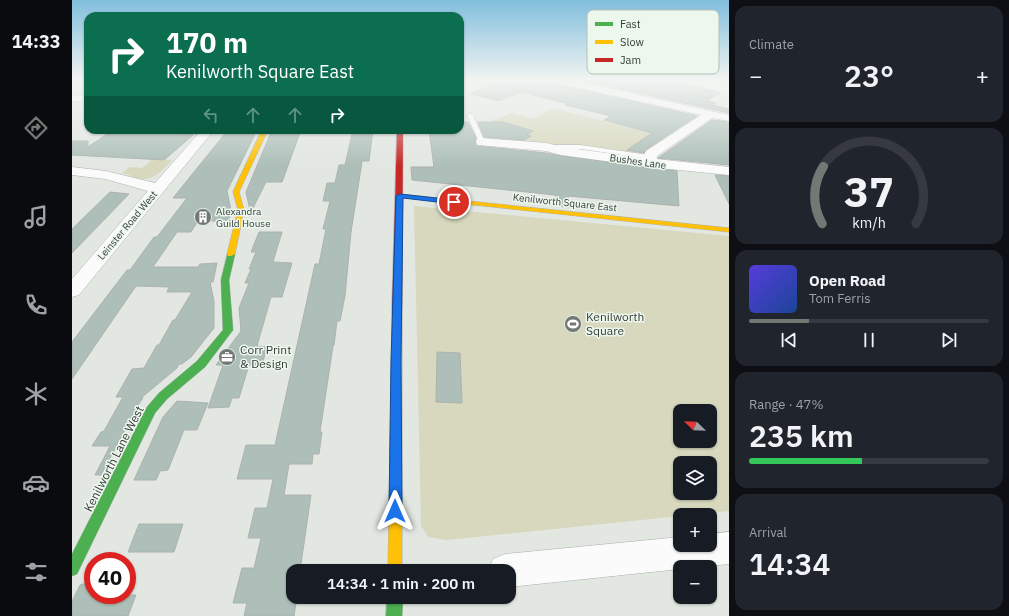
<!DOCTYPE html>
<meta charset="utf-8">
<style>
:root{--surface:#171b24;--page:#20242c;--text:#f1f3f6;--muted:#9ea1a6;--line:#363941;--accent:#737874}
body{margin:0;font-family:"IBM Plex Sans",sans-serif;background:var(--page);color:var(--text);height:100vh;display:flex;flex-direction:column;font-size:15px;white-space:nowrap}
*{box-sizing:border-box;margin:0}
p{font-size:13px;color:var(--muted)}
.icon{flex:none;width:22px;height:22px;fill:none;stroke:currentColor;stroke-width:2;stroke-linecap:round;stroke-linejoin:round}
.map{position:relative;flex:1;overflow:hidden}
.details{display:flex;flex-direction:column;gap:6px;padding:6px;background:#0d0f14;width:280px}
.details>*{flex:none}
.hud{position:absolute;left:12px;top:12px;width:380px;height:122px;border-radius:12px;box-shadow:0 1px 3px #0004;background:#0b6e4f;color:#fff;overflow:hidden}
.needle{width:26px;rotate:293deg}
.controls{position:absolute;left:601px;top:404px;display:grid;gap:8px}
.controls a{display:grid;place-items:center;width:44px;height:44px;border-radius:8px;background:var(--surface);box-shadow:0 1px 3px #0004;font-size:20px}
.speed{position:absolute;left:12px;top:552px;display:flex;gap:8px;font-size:20px;font-weight:700;text-align:center}
.speed>*{display:grid;place-content:center;width:52px;height:52px;border-radius:50%;background:var(--surface);box-shadow:0 1px 3px #0004;line-height:1}
.speed .limit{border:6px solid #d22;background:#fff;color:#111}
.pin{position:absolute;display:grid;place-items:center;width:34px;height:34px;color:#fff;margin:-17px;border:2px solid #fff;border-radius:50%;box-shadow:0 1px 4px #0007}
.me{position:absolute;width:44px;margin:-22px;rotate:0deg;stroke-linejoin:round;filter:drop-shadow(0 0 3px #0008)}
.turn{display:flex;align-items:center;gap:14px;height:84px;padding:0 16px;font-size:18px}
.turn .icon{width:52px;height:52px;stroke-width:2.5}
.turn b{display:block;font-size:28px;line-height:34px}
.lanes{display:flex;align-items:center;height:38px;padding:0 16px;background:#0003;justify-content:center;gap:20px;direction:ltr}
.lanes .off{opacity:.35}
.big{font-size:30px;font-weight:600;line-height:1.1}
.details .card{flex:1;display:flex;flex-direction:column;justify-content:center;gap:6px;min-width:0;padding:0 14px;border-radius:12px;background:var(--page)}
.details .dial{align-items:center;gap:0}
.dial svg{height:104px;overflow:visible;fill:none;stroke:var(--line);stroke-width:7;stroke-linecap:round;text-anchor:middle}
.dial text{fill:var(--text);stroke:none}
.song{display:flex;align-items:center;gap:12px}
.cover{width:48px;height:48px;border-radius:6px;background:linear-gradient(135deg,hsl(250 70% 55%),hsl(220 70% 35%))}
.played{height:4px;border-radius:2px;background:linear-gradient(90deg,var(--accent) 25%,var(--line) 25%)}
.keys{display:flex;justify-content:space-around;direction:ltr}
.heat{display:flex;justify-content:space-between;align-items:center;font-size:22px;direction:ltr}
.charge{height:6px;border-radius:3px;background:linear-gradient(90deg,#34c759 47%,var(--line) 0)}
.trip{position:absolute;left:214px;top:564px;width:230px;height:40px;border-radius:12px;background:var(--surface);box-shadow:0 1px 3px #0004;font-weight:600;line-height:40px;text-align:center}
main{display:flex;flex:1;min-height:0}
.tabs{display:flex;flex-direction:column;width:72px;justify-content:space-around;align-items:center;background:#090b0e;color:var(--muted)}
.tabs .icon{width:28px;height:28px}
.tabs .current{color:var(--accent)}
.tabs b{font-size:18px;color:var(--text)}
.map>svg:first-child{display:block}
.green{fill:#d7d8bd;fill-rule:evenodd}
.building{fill:#adbfb8;stroke:#adb2af}
.lines{fill:none;stroke-linecap:round;stroke-linejoin:round}
.lane-casing{stroke:#acb1ad;stroke-width:1}
.street-casing{stroke:#acb1ad;stroke-width:1}
.fast-casing{stroke:#acb1ad;stroke-width:1}
.slow-casing{stroke:#acb1ad;stroke-width:1}
.jam-casing{stroke:#acb1ad;stroke-width:1}
.lane{fill:#fbfbfb;fill-rule:evenodd}
.street{fill:#fbfbfb;fill-rule:evenodd}
.fast{fill:#4caf50;fill-rule:evenodd}
.slow{fill:#ffc107;fill-rule:evenodd}
.jam{fill:#c62828;fill-rule:evenodd}
.route{fill:#1a73e8;stroke:#114b97}
.labels{text-anchor:middle;stroke-width:3;stroke-linejoin:round;paint-order:stroke}
.far-street-label{font-size:10px;fill:#373c38;stroke:#ecf7ed}
.far-poi-label{font-size:10px;fill:#373c38;stroke:#ecf7ed;text-anchor:start}
.poi-label{font-size:12px;fill:#373c38;stroke:#ecf7ed;text-anchor:start}
.street-label{font-size:12px;fill:#373c38;stroke:#ecf7ed}
.key{fill:#ecf7ed;stroke:#b6bfb7;stroke-width:1}
.key-label{font-size:11px;fill:#373c38}
</style>
<main>
<nav class="tabs">
<b>14:33</b>
<svg class="icon current" aria-label="directions" viewBox="0 0 24 24"><path d="M12 3l9 9-9 9-9-9zM9 14v-3h6M13 9l2 2-2 2"/></svg>
<svg class="icon" aria-label="music" viewBox="0 0 24 24"><path d="M9 18V5l10-2v13"/><circle cx="6" cy="18" r="3"/><circle cx="16" cy="16" r="3"/></svg>
<svg class="icon" aria-label="phone" viewBox="0 0 24 24"><path d="M5 4h4l2 5-3 2q2 4 5 5l2-3 5 2v4C11 20 4 13 5 4z"/></svg>
<svg class="icon" aria-label="climate" viewBox="0 0 24 24"><path d="M12 3v18M4 7l16 10M4 17L20 7"/></svg>
<svg class="icon" aria-label="car" viewBox="0 0 24 24"><path d="M5 17H2v-5l4-1 3-4h7l3 4 3 1v5h-3M9 17h6M6 11h13"/><circle cx="7" cy="17" r="2"/><circle cx="17" cy="17" r="2"/></svg>
<svg class="icon" aria-label="filters" viewBox="0 0 24 24"><path d="M4 7h16M4 17h16"/><circle cx="9" cy="7" r="2"/><circle cx="15" cy="17" r="2"/></svg>
</nav>
<div class="map">
<svg width="657" height="616" viewBox="0 0 657 616">
<rect width="100%" height="100%" fill="#e2e7e2"/>
<g class="green">
<path d="M481 108 594 137 593 141 572 155 509 146 415 140 407 126 440 113 461 119Z"/>
<path d="M81 159 100 160C92 169 83 180 69 179 62 178 56 174 50 173L58 167 70 168Z"/>
<path d="M342 206 657 236V511L374 540 356 537 349 526ZM608 411H638V441H608ZM608 463H638V493H608Z"/>
</g>
<g class="building">
<path d="M420 79H474L480 83 625 116 573 150 572 153 555 150 580 133 532 120 539 116 493 105 497 104 449 92 427 101 398 94 420 85Z"/>
<path d="M505 79H600L606 83 648 93 634 101 644 103 641 105 657 109V113Z"/>
<path d="M640 120 657 122V165L586 158Z"/>
<path d="M388 122H396L404 138 403 142 405 146 474 153 489 156 605 171 607 206 496 196 497 207 488 206 483 195 340 180 339 167H362L357 130H388Z"/>
<path d="M406 122H431L461 131 454 135 459 136 452 140 412 137Z"/>
<path d="M41 130 105 131 108 134 121 135 92 160 0 155V141H16V147Z"/>
<path d="M156 130H185L155 191 159 210 157 221H126L119 232H105L81 267H126L128 264 145 263 141 282H138L142 301V328L119 357 110 364H107L105 368 69 398H71L68 402 29 475H23L38 446H20L29 432 32 431 51 397H44L60 369 72 368 85 345H87L101 320H103L120 292H95L97 287 64 286 0 379V342L55 270H58L82 237H85L115 198H101Z"/>
<path d="M200 130H229L210 182H194L178 214V210L174 192Z"/>
<path d="M281 130H301L297 161H290L287 181 279 232 273 296 268 321H265L262 345 261 346 248 432H250L247 454H241L240 464H217L212 495H239L228 571H221V597H225L222 616H172L175 603H161L170 568H182L189 538H176L183 508H195L201 479H165L174 445H203L243 264H247L254 229H251L258 201H251L255 183H263L267 165H273Z"/>
<path d="M643 175 657 176V204Z"/>
<path d="M38 192 57 194 0 253V229Z"/>
<path d="M187 232H210L201 262 220 263 210 297H199L185 346 195 347 190 365H177L167 398H160L157 407 136 408 151 365H144L169 331 167 308 177 283H173L179 269H177L184 252H179Z"/>
<path d="M365 352 388 353 390 403 364 402Z"/>
<path d="M105 401 136 403 125 430H112L96 470 88 471 84 480H62L91 417Z"/>
<path d="M67 524H111L102 552H56Z"/>
<path d="M10 584H21V595H64L56 616H0V601L8 585Z"/>
</g>
<g class="lines">
<g class="lane-casing">
<g id="lane">
<path d="M398 113 401 115 413 142 412 143 407 142 395 115Z"/>
<path d="M509 145 577 155 581 157 577 159 509 149H477L474 147 477 145Z"/>
<path d="M379 200H382L386 202 385 215 381 218 377 215Z"/>
</g>
</g>
<g class="street-casing">
<g id="street">
<path d="M475 79H496L657 115V121L640 118 585 156V159L657 167V175L577 167 489 155 474 151 405 145 404 142 405 139 410 138 475 143 490 147 571 158 574 151 629 115 480 82Z"/>
<path d="M601 79H622L657 87V93L606 82Z"/>
<path d="M0 95 16 96V102L0 101Z"/>
<path d="M106 130H142L7 295 0 297V279L76 191 33 179 0 175V167L34 171 83 183 126 134 108 133Z"/>
<path d="M657 532V564L627 567H608V569L437 587V571H416L421 559 433 554 608 537V545H638V534Z"/>
</g>
</g>
<g class="fast-casing">
<g id="fast">
<path d="M156 252H162L163 254 157 280 161 330 133 367 95 399 83 413 5 574 0 576V554L75 407 87 393 125 361 151 330 149 280Z"/>
<path d="M315 597H331L330 616H314Z"/>
</g>
</g>
<g class="slow-casing">
<g id="slow">
<path d="M190 130H196L167 192 172 210 163 254 159 256H156L155 254 166 210 161 192Z"/>
<path d="M328 194 657 228V232L326 197 325 196Z"/>
<path d="M325 311 330 314V571H316L320 314Z"/>
</g>
</g>
<g class="jam-casing">
<path id="jam" d="M325 130H331L330 314 325 317 320 314Z"/>
</g>
<use href="#lane" class="lane"/>
<use href="#street" class="street"/>
<use href="#fast" class="fast"/>
<use href="#slow" class="slow"/>
<use href="#jam" class="jam"/>
</g>
<linearGradient id="sky" x2="0" y2="1"><stop stop-color="#80bedc"/><stop offset="0.48" stop-color="#f2f4f2"/><stop offset="1" stop-color="#f2f4f2" stop-opacity="0"/></linearGradient>
<rect width="657" height="166" fill="url(#sky)"/>
<path class="route" d="M328 194 382 200 386 202 382 204 331 198 329 361 330 511 328 515 323 517 319 515 317 511 319 361 324 196Z"/>
<defs>
<g id="building-disc" transform="scale(0.9)"><circle r="9.5" fill="#737874" stroke="#ecf7ed"/><path d="M-4-6H4V6H1V3H-1V6H-4ZM-2.5-4.3h1.7v1.8h-1.7ZM.8-4.3h1.7v1.8H.8ZM-2.5-1h1.7V.8h-1.7ZM.8-1h1.7V.8H.8Z" fill="#fff"/></g>
<g id="stadium-disc" transform="scale(0.9)"><circle r="9.5" fill="#737874" stroke="#ecf7ed"/><path d="M0-5a6.5 5 0 1 0 0 10a6.5 5 0 1 0 0-10ZM-3.5-1.8h7v3.6h-7Z" fill="#fff"/></g>
<g id="office-disc" transform="scale(0.9)"><circle r="9.5" fill="#737874" stroke="#ecf7ed"/><path d="M-6-3h4V-5.5h4V-3h4V5H-6ZM-1-4.5V-3h2v-1.5ZM-6 0V1H6V0Z" fill="#fff"/></g>
</defs>
<g fill-rule="evenodd">
<use href="#building-disc" x="131" y="217"/>
<use href="#stadium-disc" x="501" y="324"/>
<use href="#office-disc" x="155" y="357"/>
</g>
<g class="labels">
<g class="far-street-label">
<text transform="translate(566 161) rotate(8)" y="4">Bushes Lane</text>
<text transform="translate(493 202) rotate(6)" y="4">Kenilworth Square East</text>
<text transform="translate(55 225) rotate(-50)" y="4">Leinster Road West</text>
</g>
<g class="far-poi-label">
<text x="144" y="215">Alexandra<tspan x="144" dy="12">Guild House</tspan></text>
</g>
<g class="poi-label">
<text x="514" y="321">Kenilworth<tspan x="514" dy="14">Square</tspan></text>
<text x="168" y="354">Corr Print<tspan x="168" dy="14">&amp; Design</tspan></text>
</g>
<g class="street-label">
<text transform="translate(42 459) rotate(-63)" y="4">Kenilworth Lane West</text>
</g>
</g>
<rect x="515" y="10" width="132" height="64" rx="6" class="key"/>
<rect x="523" y="22" width="18" height="4" fill="#4caf50"/>
<rect x="523" y="40" width="18" height="4" fill="#ffc107"/>
<rect x="523" y="58" width="18" height="4" fill="#c62828"/>
<g class="key-label">
<text x="548" y="28">Fast</text>
<text x="548" y="46">Slow</text>
<text x="548" y="64">Jam</text>
</g>
</svg>
<div class="controls">
<a><svg class="needle" viewBox="-14 -14 28 28"><path d="M0-13l5 13h-10z" fill="#e53935"/><path d="M0 13l5-13h-10z" fill="#9ea1a6"/></svg></a>
<a><svg class="icon" aria-label="layers" viewBox="0 0 24 24"><path d="M12 4l9 5-9 5-9-5zM3 14l9 5 9-5"/></svg></a>
<a>+</a>
<a>−</a>
</div>
<div class="speed"><div class="limit">40</div></div>
<div class="pin" style="left:382px;top:202px;background:#d93025"><svg class="icon" aria-label="arrive" viewBox="0 0 24 24"><path d="M6 21V4h12l-3 4 3 4H6"/></svg></div>
<svg class="me" style="left:323px;top:511px" viewBox="-20 -20 40 40"><path d="M0-17L14 15 0 8-14 15z" fill="#1a73e8" stroke="#fff" stroke-width="4"/></svg>
<div class="trip">14:34 · 1 min · 200 m</div>
<div class="hud">
<div class="turn"><svg class="icon" aria-label="right" viewBox="0 0 24 24"><path d="M7 20v-9h11M14 6l5 5-5 5"/></svg><div><b>170 m</b>Kenilworth Square East</div></div>
<div class="lanes"><svg class="icon off" aria-label="left" viewBox="0 0 24 24"><path d="M17 20v-9H6M10 6l-5 5 5 5"/></svg><svg class="icon off" aria-label="ahead" viewBox="0 0 24 24"><path d="M12 20V5M6 11l6-6 6 6"/></svg><svg class="icon off" aria-label="ahead" viewBox="0 0 24 24"><path d="M12 20V5M6 11l6-6 6 6"/></svg><svg class="icon" aria-label="right" viewBox="0 0 24 24"><path d="M7 20v-9h11M14 6l5 5-5 5"/></svg></div>
</div>
</div>
<section class="details">
<div class="card"><p>Climate</p>
<div class="heat"><a>−</a><b class="big">23°</b><a>+</a></div>
</div>
<div class="card dial"><svg viewBox="0 0 100 80">
<path d="M14 69A42 42 0 1 1 86 69"/>
<path d="M14 69A42 42 0 0 1 15 25" stroke="#737874"/>
<text x="50" y="56" font-size="32" font-weight="700">37</text>
<text x="50" y="72" font-size="11">km/h</text>
</svg></div>
<div class="card">
<div class="song"><i class="cover"></i><div><b>Open Road</b><p>Tom Ferris</p></div></div>
<div class="played"></div>
<div class="keys"><svg class="icon" aria-label="previous" viewBox="0 0 24 24"><path d="M18 5L8 12l10 7zM5 5v14"/></svg><svg class="icon" aria-label="pause" viewBox="0 0 24 24"><path d="M8 5v14M16 5v14"/></svg><svg class="icon" aria-label="next" viewBox="0 0 24 24"><path d="M6 5l10 7-10 7zM19 5v14"/></svg></div>
</div>
<div class="card"><p>Range · 47%</p><b class="big">235 km</b><div class="charge"></div></div>
<div class="card"><p>Arrival</p><b class="big">14:34</b></div>
</section>
</main>
